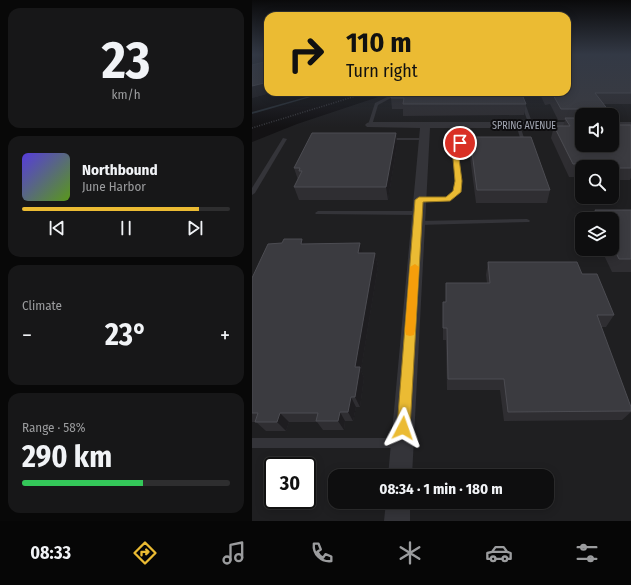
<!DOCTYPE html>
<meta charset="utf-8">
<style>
:root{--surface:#0e0e0f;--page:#171718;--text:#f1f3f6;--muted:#9b9c9e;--line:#2e2e2f;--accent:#ebbb33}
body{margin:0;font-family:"Fira Sans Condensed",sans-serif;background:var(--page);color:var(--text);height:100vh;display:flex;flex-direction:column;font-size:15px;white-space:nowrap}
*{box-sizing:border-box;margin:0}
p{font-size:13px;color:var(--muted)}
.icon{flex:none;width:22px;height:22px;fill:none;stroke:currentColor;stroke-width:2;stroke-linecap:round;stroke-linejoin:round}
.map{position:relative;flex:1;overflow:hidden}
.sheet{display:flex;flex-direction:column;gap:8px;padding:8px;background:#080808;width:252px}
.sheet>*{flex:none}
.banner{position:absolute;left:12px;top:12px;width:307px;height:84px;border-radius:12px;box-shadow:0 2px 10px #0003,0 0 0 1px var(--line);background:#ebbb33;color:#111;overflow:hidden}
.tools{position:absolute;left:323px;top:108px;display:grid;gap:8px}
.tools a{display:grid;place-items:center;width:44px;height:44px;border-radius:8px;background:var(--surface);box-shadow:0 2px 10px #0003,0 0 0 1px var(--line);font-size:20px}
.speed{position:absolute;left:12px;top:457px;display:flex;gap:8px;font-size:20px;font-weight:700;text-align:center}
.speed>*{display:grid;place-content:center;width:52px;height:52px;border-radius:50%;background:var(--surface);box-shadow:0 2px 10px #0003,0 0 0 1px var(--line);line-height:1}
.speed .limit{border:2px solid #111;border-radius:6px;background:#fff;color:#111}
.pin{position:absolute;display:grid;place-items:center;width:34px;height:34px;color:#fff;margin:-17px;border:2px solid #fff;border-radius:50%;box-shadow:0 1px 4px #0007}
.me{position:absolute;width:44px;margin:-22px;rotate:4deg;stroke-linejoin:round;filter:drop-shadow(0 0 3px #0008)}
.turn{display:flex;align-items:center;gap:14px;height:84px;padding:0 16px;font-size:18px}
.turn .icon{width:52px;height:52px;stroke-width:2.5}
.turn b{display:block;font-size:28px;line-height:34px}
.big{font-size:30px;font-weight:700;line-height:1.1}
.sheet .widget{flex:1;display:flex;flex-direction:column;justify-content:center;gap:6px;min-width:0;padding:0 14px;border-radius:12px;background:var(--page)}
.sheet .dial{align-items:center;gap:0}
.dial b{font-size:52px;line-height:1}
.song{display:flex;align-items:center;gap:12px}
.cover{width:48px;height:48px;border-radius:6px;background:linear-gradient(135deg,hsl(250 70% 55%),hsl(90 70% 35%))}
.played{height:4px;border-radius:2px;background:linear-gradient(90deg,var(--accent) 85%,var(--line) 85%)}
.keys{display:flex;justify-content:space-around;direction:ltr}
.heat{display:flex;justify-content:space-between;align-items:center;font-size:22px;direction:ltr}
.charge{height:6px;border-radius:3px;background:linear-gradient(90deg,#34c759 58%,var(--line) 0)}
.trip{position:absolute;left:76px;top:469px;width:226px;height:40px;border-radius:12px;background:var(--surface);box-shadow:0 2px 10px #0003,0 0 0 1px var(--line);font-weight:700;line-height:40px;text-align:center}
.tabs{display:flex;height:64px;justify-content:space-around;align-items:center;background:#060606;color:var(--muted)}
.tabs .icon{width:28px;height:28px}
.tabs .active{color:var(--accent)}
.tabs b{font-size:18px;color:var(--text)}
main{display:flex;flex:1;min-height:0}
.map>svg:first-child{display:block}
.built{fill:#1f1f21;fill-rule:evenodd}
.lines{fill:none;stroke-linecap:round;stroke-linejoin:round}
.stream{fill:#293037;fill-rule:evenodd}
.path{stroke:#3a3b40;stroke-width:1.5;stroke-dasharray:1 1.5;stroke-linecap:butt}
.lane{fill:#343439;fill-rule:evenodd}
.street{fill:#343439;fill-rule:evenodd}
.wall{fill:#2f2e32}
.shaded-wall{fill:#1e1d20}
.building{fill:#3b3b40;stroke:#4c4c52}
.route{fill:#ebbb33;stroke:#997a21}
.slow{fill:#f59e0b}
.labels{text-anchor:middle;stroke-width:4;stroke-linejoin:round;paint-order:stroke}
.far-street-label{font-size:10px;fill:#a4a8b4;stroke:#0e0d0f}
</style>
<main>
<section class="sheet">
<div class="widget dial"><b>23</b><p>km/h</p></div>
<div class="widget">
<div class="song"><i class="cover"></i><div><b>Northbound</b><p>June Harbor</p></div></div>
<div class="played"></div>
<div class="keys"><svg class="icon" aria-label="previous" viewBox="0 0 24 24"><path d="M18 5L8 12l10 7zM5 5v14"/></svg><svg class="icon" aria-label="pause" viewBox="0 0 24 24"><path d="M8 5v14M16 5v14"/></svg><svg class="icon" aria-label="next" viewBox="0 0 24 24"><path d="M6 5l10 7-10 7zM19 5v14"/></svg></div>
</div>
<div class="widget"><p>Climate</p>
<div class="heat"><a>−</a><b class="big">23°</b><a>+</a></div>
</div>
<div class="widget"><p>Range · 58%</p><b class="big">290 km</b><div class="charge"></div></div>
</section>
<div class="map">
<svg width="379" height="521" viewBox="0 0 379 521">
<rect width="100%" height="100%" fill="#131214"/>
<g class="built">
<path d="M0 54H16V92H22L0 98Z"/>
<path d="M379 54V521H0V142L45 124 141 92H315ZM330 115H360V145H330ZM330 167H360V197H330ZM330 219H360V249H330ZM21 466H55V500H21ZM83 476H295V502H83Z"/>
</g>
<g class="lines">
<path class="stream" d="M72 92H76L0 114V112Z"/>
<path class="path" d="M0 128 117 92"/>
<g class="lane">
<path d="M145 92H150L126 105 120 125 116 126V125L123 103Z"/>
<path d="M265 92H269L281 125V126L277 125Z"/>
<path d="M264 124 268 125 272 138 264 143 262 142 268 138Z"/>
<path d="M31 138 35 139 3 193 0 195V188Z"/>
<path d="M134 138H172L174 139 172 140H136L134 139Z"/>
<path d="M211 141H226L228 142C221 146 214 142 205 148L209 181 207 193 196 201H165V199L167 198 195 197 202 191 203 181 201 147 204 144Z"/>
<path d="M66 211H166L169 213 166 215 64 214 63 213Z"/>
<path d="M275 219 277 220 278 221 277 222 166 225 163 223 166 221Z"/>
<path d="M0 438H148L152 439 153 443 152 447 148 448H0Z"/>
</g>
<g class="street">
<path d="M118 122H330V128H178L160 476H136L168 128 115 127 113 125 115 123Z"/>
<rect x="360" y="122" width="19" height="6"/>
<path d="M134 502H158V521H132Z"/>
</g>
</g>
<g class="wall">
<path d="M379 54V104H351L360 115H330V145L368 125H379V178L378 180H360V167H330V177H317L299 138 302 126H311L313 120H306L298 104 293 105 287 92H315Z"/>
<path d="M140 92 274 104 272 115 151 116V109H140L139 98Z"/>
<path d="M144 133 145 145 136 200H47L42 187 46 180 42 168Z"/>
<path d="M218 137 298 190 295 203H224L217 149Z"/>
<path d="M343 210 347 219H339Z"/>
<path d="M379 210V272H360L349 249H360V219Z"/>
<path d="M50 239 52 244 110 253H123L126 266 109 370 112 378 108 407H104L101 421H93L92 430H71L65 422H37L34 431H14L4 422H0V278Z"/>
<path d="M236 262 330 274 362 315 354 327H349L379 407V412L370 420 252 421 248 390H195L194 340H191V302H194V283H235L234 275Z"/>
</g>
<g class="shaded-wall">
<path d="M16 82V92H22L0 98V86Z"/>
<path d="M144 133 145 145 136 200 134 187Z"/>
<path d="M50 239 56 252 49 244Z"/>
<path d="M108 243 111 256 106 253Z"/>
<path d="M123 253 126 266 109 370 112 378 108 407 103 397V367Z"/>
<path d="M99 397 104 407 101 421 96 412Z"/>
<path d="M88 412 93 421 92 430 86 421Z"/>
<path d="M28 413 37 422 34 431 25 422Z"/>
</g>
<g class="building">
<path d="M315 54H379V93H343L360 115H334L335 110 334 109H309L300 93H295V92H315Z"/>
<path d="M16 61V82L0 86V65Z"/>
<path d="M140 92H269L274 104H151L152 98H139Z"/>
<path d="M360 115 368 125H379V168H360V167H355L353 164H321L302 126H318L313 118H330V145H360Z"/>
<path d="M60 133H144L134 187H42L50 171H47L48 168H42Z"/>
<path d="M218 137H279L298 190H225Z"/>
<path d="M343 210H379V259H367L360 245V219H347Z"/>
<path d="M32 239H50L49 244 108 243 106 253H123L103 367H108L103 397H99L96 412H88L86 421H64L66 413H28L25 422H3L6 413H0V278L16 244 30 243Z"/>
<path d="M236 262H325L330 274H345L362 315H345L379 407V411L256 412 252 379H196L195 328H191V302H194V283H238Z"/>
</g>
<linearGradient id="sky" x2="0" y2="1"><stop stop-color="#0a0a0b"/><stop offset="0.43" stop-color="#333945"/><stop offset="1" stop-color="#333945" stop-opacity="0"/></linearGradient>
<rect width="379" height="127" fill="url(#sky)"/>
<path class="route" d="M208 141 211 143 206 147V151L210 181 209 192 198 201 171 202 158 428 156 432 151 434 147 432 145 428 163 200 167 197H194L201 191 203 181 200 147Z"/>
<path class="slow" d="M163 264 167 267 163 331 162 335 158 336 154 335 153 331 158 267Z"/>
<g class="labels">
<g class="far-street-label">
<text x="272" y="129">SPRING AVENUE</text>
</g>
</g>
</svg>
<div class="tools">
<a><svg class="icon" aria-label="sound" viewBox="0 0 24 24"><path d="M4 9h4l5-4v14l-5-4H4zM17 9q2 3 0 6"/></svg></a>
<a><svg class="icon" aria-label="search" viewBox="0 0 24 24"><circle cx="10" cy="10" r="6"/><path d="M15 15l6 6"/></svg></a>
<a><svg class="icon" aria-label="layers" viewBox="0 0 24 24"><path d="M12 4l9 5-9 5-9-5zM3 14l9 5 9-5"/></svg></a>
</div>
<div class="speed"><div class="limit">30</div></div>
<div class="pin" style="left:208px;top:143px;background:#d93025"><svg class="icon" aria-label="arrive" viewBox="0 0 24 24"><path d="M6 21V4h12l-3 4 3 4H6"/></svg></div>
<svg class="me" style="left:151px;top:428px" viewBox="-20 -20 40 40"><path d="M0-17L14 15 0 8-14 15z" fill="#ebbb33" stroke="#fff" stroke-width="4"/></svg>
<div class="trip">08:34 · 1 min · 180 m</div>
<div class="banner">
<div class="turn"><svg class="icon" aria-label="right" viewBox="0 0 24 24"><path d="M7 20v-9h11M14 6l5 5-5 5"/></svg><div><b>110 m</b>Turn right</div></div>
</div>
</div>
</main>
<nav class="tabs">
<b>08:33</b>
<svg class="icon active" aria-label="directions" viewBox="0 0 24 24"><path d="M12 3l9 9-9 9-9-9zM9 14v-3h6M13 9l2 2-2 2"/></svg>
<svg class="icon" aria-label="music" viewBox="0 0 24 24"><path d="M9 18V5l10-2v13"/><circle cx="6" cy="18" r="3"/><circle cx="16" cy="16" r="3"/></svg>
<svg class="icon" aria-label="phone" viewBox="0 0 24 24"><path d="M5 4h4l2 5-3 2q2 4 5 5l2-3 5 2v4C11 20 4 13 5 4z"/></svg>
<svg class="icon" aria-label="climate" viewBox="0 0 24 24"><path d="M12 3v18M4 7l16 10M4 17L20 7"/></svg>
<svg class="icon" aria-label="car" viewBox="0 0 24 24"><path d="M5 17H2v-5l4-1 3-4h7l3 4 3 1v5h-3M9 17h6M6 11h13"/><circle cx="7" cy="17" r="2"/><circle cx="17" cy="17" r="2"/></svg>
<svg class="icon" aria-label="filters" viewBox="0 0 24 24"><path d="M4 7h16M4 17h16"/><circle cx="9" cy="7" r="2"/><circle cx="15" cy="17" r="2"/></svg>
</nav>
